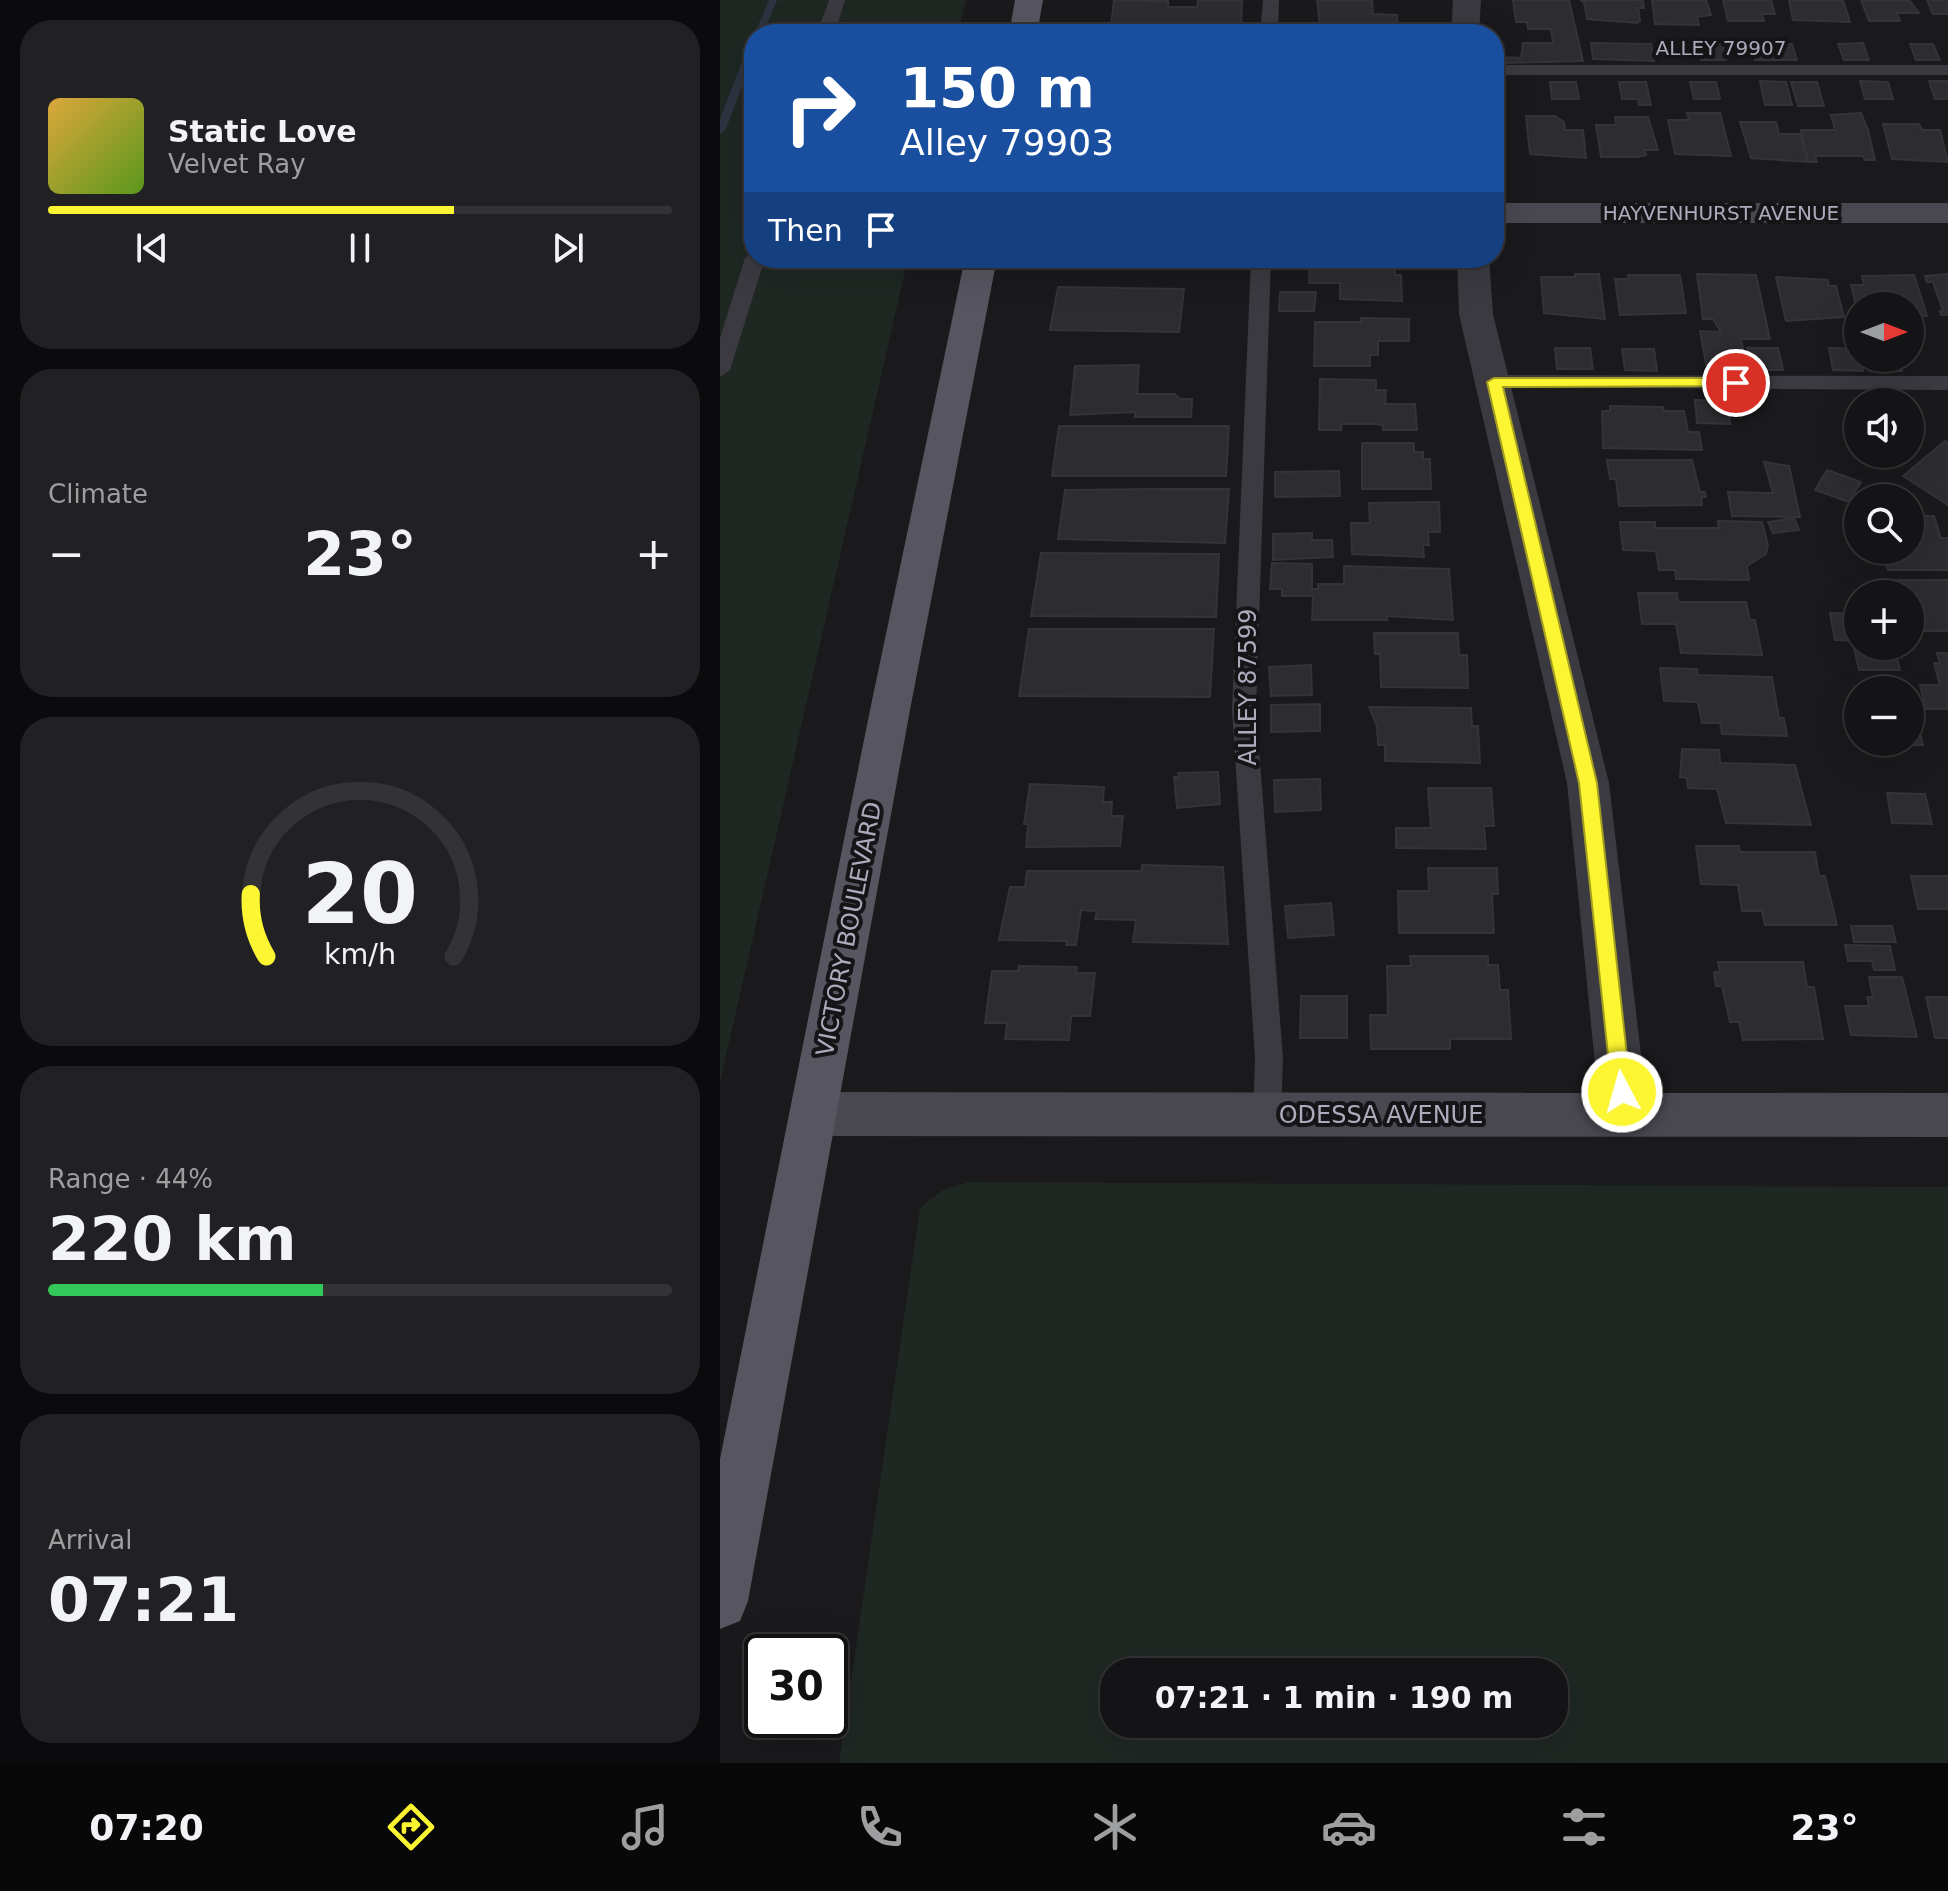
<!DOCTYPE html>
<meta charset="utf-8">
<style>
:root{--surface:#141315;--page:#212022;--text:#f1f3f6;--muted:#9d9ea0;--line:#333234;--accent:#fcf531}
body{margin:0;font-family:"DejaVu Sans",sans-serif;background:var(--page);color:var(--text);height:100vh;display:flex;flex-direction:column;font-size:30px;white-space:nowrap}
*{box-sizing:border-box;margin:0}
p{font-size:26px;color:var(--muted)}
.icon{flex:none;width:44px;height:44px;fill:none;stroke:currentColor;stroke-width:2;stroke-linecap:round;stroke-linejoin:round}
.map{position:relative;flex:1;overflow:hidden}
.sheet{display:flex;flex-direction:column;gap:20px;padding:20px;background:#0b0a0c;width:720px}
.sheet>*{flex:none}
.banner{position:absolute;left:24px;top:24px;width:760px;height:244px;border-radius:32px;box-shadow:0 8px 32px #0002,0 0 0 2px var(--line);background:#1a4fa0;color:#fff;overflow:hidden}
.needle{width:52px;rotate:90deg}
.fabs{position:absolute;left:1124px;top:292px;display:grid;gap:16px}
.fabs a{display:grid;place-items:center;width:80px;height:80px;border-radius:50%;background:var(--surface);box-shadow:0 8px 32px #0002,0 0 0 2px var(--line);font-size:40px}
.speed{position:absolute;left:24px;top:1634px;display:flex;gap:16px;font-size:40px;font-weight:700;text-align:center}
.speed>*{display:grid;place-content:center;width:104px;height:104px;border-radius:50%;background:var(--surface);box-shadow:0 8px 32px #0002,0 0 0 2px var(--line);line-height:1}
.speed .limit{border:4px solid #111;border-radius:12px;background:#fff;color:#111}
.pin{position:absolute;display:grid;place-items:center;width:68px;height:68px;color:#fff;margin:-34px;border:4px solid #fff;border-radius:50%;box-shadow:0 2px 8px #0007}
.me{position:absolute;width:88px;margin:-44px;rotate:354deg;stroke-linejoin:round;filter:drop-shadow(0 0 6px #0008)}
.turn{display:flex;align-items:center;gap:28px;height:168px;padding:0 24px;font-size:36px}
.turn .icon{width:104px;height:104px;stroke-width:2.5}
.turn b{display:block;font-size:56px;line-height:68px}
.then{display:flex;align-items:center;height:76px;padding:0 24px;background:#0003;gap:16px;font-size:30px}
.big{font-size:60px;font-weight:800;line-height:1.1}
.sheet .widget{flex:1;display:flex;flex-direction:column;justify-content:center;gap:12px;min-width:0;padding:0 28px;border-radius:32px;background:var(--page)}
.sheet .dial{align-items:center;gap:0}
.dial svg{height:208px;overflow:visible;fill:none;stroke:var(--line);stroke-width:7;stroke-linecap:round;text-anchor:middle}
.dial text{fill:var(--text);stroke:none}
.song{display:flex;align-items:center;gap:24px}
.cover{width:96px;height:96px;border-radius:12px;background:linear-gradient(135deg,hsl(40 70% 55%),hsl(90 70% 35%))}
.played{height:8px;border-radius:4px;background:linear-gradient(90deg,var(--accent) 65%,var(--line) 65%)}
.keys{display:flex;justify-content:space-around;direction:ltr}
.heat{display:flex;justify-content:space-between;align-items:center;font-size:44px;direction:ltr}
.charge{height:12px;border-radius:6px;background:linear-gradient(90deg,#34c759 44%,var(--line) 0)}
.trip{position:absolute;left:380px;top:1658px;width:468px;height:80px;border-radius:32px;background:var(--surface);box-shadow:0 8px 32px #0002,0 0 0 2px var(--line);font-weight:800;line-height:80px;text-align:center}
.dock{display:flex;height:128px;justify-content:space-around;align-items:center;background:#080808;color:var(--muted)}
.dock .icon{width:56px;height:56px}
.dock .selected{color:var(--accent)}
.dock b{font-size:36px;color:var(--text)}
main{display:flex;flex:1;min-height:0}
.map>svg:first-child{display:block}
.green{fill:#1f2723;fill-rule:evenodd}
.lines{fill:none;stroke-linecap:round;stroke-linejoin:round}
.stream{fill:#2e3341;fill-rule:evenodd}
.building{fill:#2d2c30;stroke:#353338;stroke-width:2}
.lane{fill:#3b3a41;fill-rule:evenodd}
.street{fill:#3b3a41;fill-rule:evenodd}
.secondary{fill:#494851;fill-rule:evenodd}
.primary{fill:#575660;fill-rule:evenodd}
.route{fill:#fcf531;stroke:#a49f20;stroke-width:2}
.labels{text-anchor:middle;stroke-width:8;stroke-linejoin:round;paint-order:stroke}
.far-street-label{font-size:20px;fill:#ababbc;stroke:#151417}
.street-label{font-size:24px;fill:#ababbc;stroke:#151417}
</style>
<main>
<section class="sheet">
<div class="widget">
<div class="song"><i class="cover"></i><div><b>Static Love</b><p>Velvet Ray</p></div></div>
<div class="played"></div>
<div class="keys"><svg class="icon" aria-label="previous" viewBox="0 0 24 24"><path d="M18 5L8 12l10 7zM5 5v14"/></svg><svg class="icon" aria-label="pause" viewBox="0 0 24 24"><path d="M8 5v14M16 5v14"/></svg><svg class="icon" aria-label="next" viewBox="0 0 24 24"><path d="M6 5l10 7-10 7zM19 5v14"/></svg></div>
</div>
<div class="widget"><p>Climate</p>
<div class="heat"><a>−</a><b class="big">23°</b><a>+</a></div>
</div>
<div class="widget dial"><svg viewBox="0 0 100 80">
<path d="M14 69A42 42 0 1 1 86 69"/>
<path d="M14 69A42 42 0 0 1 8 45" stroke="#fcf531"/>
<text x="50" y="56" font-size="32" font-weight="700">20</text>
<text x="50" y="72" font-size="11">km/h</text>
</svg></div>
<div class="widget"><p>Range · 44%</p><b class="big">220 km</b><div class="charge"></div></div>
<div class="widget"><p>Arrival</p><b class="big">07:21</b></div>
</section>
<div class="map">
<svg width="1228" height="1763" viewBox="0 0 1228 1763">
<rect width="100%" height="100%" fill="#1a191c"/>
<g class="green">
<path d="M0 0H246L238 34H34V258H188L0 1082Z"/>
<path d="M249 1182 1228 1187V1763H119L200 1208 223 1190ZM394 1672H834V1724H394Z"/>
</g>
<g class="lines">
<g class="stream">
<path d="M49 0H57L43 34 34 35Z"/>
<path d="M34 41V56L5 131 0 134V119L29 44Z"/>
</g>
</g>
<g class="building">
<path d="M394 0 448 1V7H477L478 0H522L521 34H390Z"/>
<path d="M597 0H652L653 14 677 15 678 31H651V26L600 27Z"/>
<path d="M793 0H849L863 61 782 63 781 57 801 58 803 43H833L831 29H808L807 22H796Z"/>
<path d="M860 0H916L923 1 924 8H918L920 21 917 23 867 19 864 2Z"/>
<path d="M932 0H986L991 15 977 17 979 25 935 24Z"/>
<path d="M1003 0H1051L1055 14H1042L1044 21H1008Z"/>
<path d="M1069 0H1123L1130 22 1073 20Z"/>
<path d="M1141 0H1189L1199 13H1177L1180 21H1149Z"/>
<path d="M1207 0H1228V14H1213Z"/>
<path d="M871 43 931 44 934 61 873 59Z"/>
<path d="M1143 43 1149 60H1124L1118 44Z"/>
<path d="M977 44H1002L1006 60H981Z"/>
<path d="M1032 44H1072L1077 60H1035Z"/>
<path d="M1190 44H1213L1220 60H1196Z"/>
<path d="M1040 81 1066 82 1072 105H1045Z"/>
<path d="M1140 81 1168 82 1173 99H1145Z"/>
<path d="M1209 81H1228V99H1215Z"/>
<path d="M830 82H856L859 99H832Z"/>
<path d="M899 82H926L931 105H919L918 99H902Z"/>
<path d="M970 82H996L1000 99H974Z"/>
<path d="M1071 82H1097L1104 106H1078Z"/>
<path d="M967 113H1000L1011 156 955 154 948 120H969Z"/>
<path d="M1141 113 1148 130 1155 160H1145L1143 156H1095L1097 162H1088L1081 130H1115L1111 115Z"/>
<path d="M806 116H835L844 122 845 130H863L866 158 810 154Z"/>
<path d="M895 117H928L938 150H925L926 155 918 157H881L876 125H896Z"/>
<path d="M1020 122H1056L1059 134H1080L1088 162 1031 158Z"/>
<path d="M1163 124H1199L1202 130H1220L1228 162 1172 159Z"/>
<path d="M590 262 675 263V275H681L682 301 620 299V283H589Z"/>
<path d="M855 274H879L885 319 824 313 821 277H855Z"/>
<path d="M977 274 1036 275 1050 339H1021L1027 369H987L980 331 1001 332 993 319H983Z"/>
<path d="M1228 274V315H1221L1220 311H1223L1213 282H1207L1205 276Z"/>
<path d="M908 275H960L966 313 900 315 895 279H909Z"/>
<path d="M1194 275 1207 316H1190V306H1138V312L1131 285H1144L1142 276Z"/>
<path d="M1056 277 1108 280 1109 286H1116L1124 317 1066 321Z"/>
<path d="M338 287 464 289 459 332 330 330Z"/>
<path d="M560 292H596L594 311H559Z"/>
<path d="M641 318 689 319V341H658V355H650V366H594L595 322H641Z"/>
<path d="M835 348H870L873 369H837Z"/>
<path d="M1027 348H1058L1063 370H1031Z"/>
<path d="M1109 348 1138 349 1143 371 1113 370Z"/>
<path d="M902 349H934L937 371 905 370Z"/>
<path d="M1147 358H1179L1182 371H1150Z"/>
<path d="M419 365 417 394H454L461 399H472L471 417H415V412L350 415 355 366Z"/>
<path d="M600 379 656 380V390H666L665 404H695L697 430H663V425L655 424H621V430H599Z"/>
<path d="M975 400 1007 401 1010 424 977 423Z"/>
<path d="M890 406 943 407 944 411H964L968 432H979L982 450 883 448 882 411H890Z"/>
<path d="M339 426H509L506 476H332Z"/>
<path d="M1225 441 1228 443V505L1183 476Z"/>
<path d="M642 443H694V452H703V459H710L711 489H642Z"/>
<path d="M887 460H972L980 492H985L986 497H981L982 505 899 506 896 479H890Z"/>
<path d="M1044 462 1069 466 1080 517 1012 516 1008 492 1053 493Z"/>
<path d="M1107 470 1141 482 1129 502 1095 490Z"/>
<path d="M619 471 620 496 555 497V472Z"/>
<path d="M440 489H509L505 543 338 539 345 490Z"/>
<path d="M719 502 720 532H708L709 545H703L704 557 632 554 631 523H650L649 503Z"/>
<path d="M1190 516H1214L1221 538H1228V570H1168L1164 557 1155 550H1190Z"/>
<path d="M1074 518 1079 530 1053 533 1048 522Z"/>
<path d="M998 521 1042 522 1048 545 1046 554 1027 566 1029 580 956 579 955 570H939L936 551 903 550 900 522H935V528H999Z"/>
<path d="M592 533V540H612L613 557 553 560V534Z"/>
<path d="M321 553 499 554 496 617 311 616Z"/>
<path d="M552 563 592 564V589H598V584H624V566L729 569 733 620 667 616V620H592L593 596H562V589H550Z"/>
<path d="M1173 580H1228V631H1197L1190 594H1177Z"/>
<path d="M918 593H957L958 602H1026L1030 620H1035L1042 655 961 653 956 624H922Z"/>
<path d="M1110 613 1138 614V641L1115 640Z"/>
<path d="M309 629H494L490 697 299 696Z"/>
<path d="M654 633H738L739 655H747L748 688 661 687 660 654H655Z"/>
<path d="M1133 644 1174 646 1180 670H1139Z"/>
<path d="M1217 653H1228V709H1206L1200 685H1220L1214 663H1220Z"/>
<path d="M591 665 592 695 551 696 549 667Z"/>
<path d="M940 668 977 669 978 675 1052 677 1059 718H1064L1067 736 1002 734 1000 723H982L978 702 944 701Z"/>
<path d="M600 704V731L551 732V705Z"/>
<path d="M649 707 751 708 752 726H758L760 763 665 761V745H658L657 726Z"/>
<path d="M1190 716H1195L1203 745H1159L1158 742H1190Z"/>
<path d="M962 749 999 750 1000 763 1075 765 1091 825 1006 823 997 789 968 788 967 778 960 777Z"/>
<path d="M498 772 500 804 457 808 454 777H459L458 773Z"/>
<path d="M600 779 601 810 555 812 554 780Z"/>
<path d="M310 784 384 787 383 802H392L391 816H403L400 846 306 847 308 824H304Z"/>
<path d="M708 788H771L774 826H764L766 849 676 848V828H711Z"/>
<path d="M1167 793 1205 794 1212 824 1172 823Z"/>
<path d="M976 846H1019L1020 852H1095L1099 876H1105L1117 925H1045L1042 911H1022L1018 885 981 884Z"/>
<path d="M422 865 503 867 508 944 413 942 416 920 375 919 377 911 361 910 356 945H346L347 941 279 940 290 887H305L307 871H422Z"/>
<path d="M708 868H777L778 894H772L774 933H679L678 891H709Z"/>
<path d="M1191 876H1228V909H1198Z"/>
<path d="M611 903 614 935 568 938 565 906Z"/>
<path d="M1131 926H1172L1176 942H1134Z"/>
<path d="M1125 945 1170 946 1175 970H1154L1152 961H1128Z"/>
<path d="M690 956H768V965H778L780 990H788L791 1039H730V1049H651L650 1015H668L667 966H691Z"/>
<path d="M998 962H1083L1087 987H1094L1103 1039 1023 1040 1019 1022H1010L1002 986H996L994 972H1000Z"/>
<path d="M299 966 357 967 356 973H375L370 1016H351L349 1040 285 1039 287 1023H265L272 971H298Z"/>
<path d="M1149 977H1182L1197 1037 1131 1035 1125 1006H1149L1147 997H1153Z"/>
<path d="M581 996H627V1038H580Z"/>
<path d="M1206 997H1228V1038H1215Z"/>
</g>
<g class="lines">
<g class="lane">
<path d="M109 0H125L115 34H97Z"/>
<path d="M543 0H559L558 34H540Z"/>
<rect x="774" y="65" width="454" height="10"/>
<path d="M34 252V258H45L10 370 0 377V338L25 258Z"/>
<path d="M531 258H551L536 710 563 1058 561 1115 557 1124 547 1128 537 1124 533 1115 535 1058 512 710Z"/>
<path d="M774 375 1228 376V390L767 387 764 382 767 377Z"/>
</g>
<g class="street">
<path d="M733 0H761L759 34H731Z"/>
<path d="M737 258H769L773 314 889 783 928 1114 921 1129 904 1136 887 1129 880 1114 847 783 739 314Z"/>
</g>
<g class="secondary">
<rect x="774" y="203" width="454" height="20"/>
<path d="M94 1092 1228 1093V1137L94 1136 77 1129 70 1114 77 1099Z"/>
</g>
<g class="primary">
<path d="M295 0H323L317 34H289Z"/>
<path d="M245 258H277L190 710 28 1601 20 1621 0 1629V1459L150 710Z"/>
</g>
</g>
<path class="route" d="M1016 378 1021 380V386L783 387 877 783 911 1092 902 1101 892 1092 859 783 767 382 774 378Z"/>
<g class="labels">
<g class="far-street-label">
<text x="1001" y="55">ALLEY 79907</text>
<text x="1001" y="220">HAYVENHURST AVENUE</text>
</g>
<g class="street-label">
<text transform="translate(528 687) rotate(-90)" y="8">ALLEY 87599</text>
<text transform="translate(129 929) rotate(-79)" y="8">VICTORY BOULEVARD</text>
<text x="661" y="1123">ODESSA AVENUE</text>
</g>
</g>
</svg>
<div class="fabs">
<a><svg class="needle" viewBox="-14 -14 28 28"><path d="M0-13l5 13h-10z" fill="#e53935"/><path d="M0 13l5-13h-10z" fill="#9d9ea0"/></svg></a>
<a><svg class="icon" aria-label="sound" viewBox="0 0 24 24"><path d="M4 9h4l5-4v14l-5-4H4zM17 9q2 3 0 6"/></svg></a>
<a><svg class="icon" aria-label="search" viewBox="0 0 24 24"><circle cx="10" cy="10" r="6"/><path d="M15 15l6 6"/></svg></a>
<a>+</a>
<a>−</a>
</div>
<div class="speed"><div class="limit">30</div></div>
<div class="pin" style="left:1016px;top:383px;background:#d93025"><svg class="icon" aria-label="arrive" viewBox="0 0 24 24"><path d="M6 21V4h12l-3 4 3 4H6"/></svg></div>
<svg class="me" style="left:902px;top:1092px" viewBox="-20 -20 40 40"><circle r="17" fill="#fcf531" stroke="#fff" stroke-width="3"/><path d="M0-11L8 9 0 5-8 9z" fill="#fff"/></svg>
<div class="trip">07:21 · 1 min · 190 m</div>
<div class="banner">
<div class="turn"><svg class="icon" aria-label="right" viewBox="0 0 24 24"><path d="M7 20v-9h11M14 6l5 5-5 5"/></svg><div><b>150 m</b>Alley 79903</div></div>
<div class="then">Then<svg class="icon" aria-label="arrive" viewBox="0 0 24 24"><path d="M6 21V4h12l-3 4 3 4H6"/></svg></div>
</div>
</div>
</main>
<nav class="dock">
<b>07:20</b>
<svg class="icon selected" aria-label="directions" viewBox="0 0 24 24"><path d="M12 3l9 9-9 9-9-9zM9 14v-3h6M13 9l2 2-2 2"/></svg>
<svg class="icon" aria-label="music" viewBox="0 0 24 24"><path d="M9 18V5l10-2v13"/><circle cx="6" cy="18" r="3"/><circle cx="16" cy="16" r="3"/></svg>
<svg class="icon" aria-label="phone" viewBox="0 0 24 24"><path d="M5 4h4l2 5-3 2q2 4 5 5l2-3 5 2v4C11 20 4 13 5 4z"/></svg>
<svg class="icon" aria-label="climate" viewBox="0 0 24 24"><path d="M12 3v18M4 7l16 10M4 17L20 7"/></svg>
<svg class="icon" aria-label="car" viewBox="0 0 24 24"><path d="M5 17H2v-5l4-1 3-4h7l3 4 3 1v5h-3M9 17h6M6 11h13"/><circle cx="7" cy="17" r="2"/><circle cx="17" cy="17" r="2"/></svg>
<svg class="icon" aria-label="filters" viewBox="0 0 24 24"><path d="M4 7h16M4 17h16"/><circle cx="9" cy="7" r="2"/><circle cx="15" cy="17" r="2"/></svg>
<b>23°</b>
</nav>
